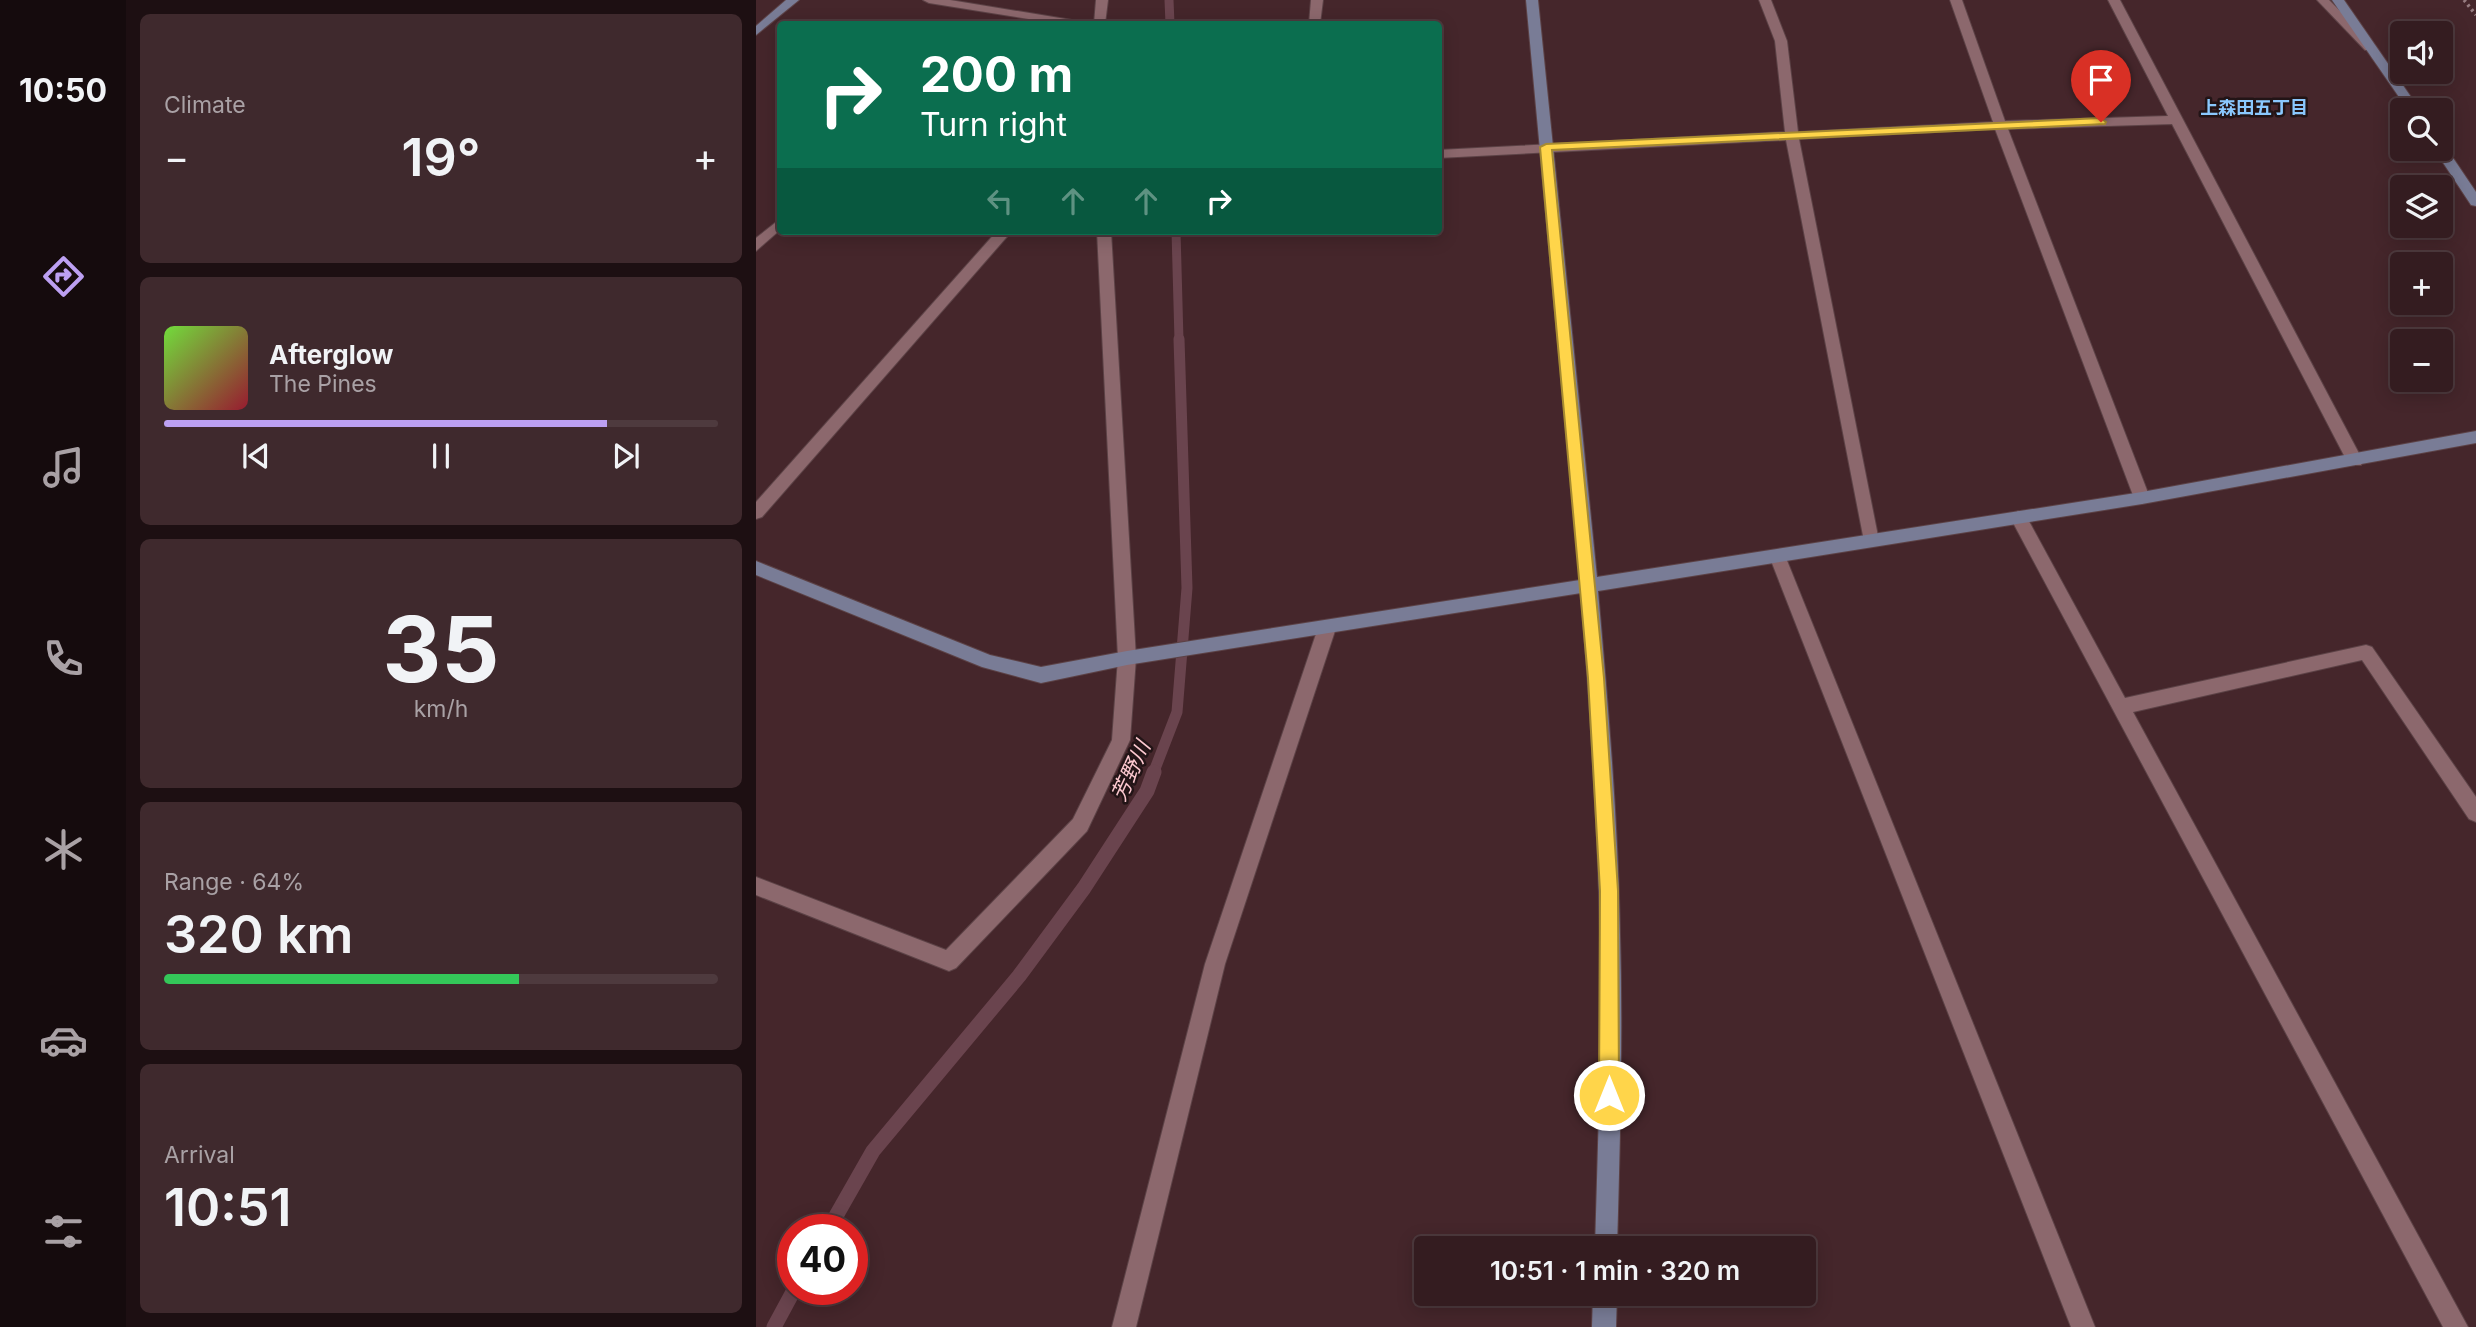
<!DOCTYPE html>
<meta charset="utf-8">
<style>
:root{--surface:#341c20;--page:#3f292d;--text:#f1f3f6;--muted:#a9a1a5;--line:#4e3a3e;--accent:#bca0f2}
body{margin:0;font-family:Inter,"Noto Sans JP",sans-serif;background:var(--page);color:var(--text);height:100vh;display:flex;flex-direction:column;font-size:26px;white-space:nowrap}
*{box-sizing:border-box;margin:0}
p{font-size:23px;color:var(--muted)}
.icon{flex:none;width:38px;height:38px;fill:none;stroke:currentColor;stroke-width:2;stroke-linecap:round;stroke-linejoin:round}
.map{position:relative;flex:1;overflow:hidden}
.drawer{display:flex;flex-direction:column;gap:14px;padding:14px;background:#1d0f12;width:630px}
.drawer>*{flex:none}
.hud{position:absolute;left:21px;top:21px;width:665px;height:214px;border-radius:7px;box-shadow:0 4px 18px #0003,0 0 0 2px var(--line);background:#0b6e4f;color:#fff;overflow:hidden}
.buttons{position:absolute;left:1634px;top:21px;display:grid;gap:14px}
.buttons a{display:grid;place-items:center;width:63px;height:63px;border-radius:7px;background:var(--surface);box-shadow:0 4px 18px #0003,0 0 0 2px var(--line);font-size:35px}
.speed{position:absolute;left:21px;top:1214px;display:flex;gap:14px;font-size:35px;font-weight:700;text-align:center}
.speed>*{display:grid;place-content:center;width:91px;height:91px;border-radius:50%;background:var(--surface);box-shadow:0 4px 18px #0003,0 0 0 2px var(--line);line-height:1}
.speed .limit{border:10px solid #d22;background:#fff;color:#111}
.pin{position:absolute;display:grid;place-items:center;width:60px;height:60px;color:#fff;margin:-72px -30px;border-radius:50% 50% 50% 0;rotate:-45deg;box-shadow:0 0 7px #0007}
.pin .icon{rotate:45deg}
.me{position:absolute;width:77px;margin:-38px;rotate:0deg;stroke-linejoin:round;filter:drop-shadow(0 0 5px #0008)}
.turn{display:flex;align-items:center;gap:24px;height:147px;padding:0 28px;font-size:32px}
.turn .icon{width:91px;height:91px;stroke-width:2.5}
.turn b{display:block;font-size:49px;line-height:60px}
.lanes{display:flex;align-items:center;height:66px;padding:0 28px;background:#0003;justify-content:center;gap:35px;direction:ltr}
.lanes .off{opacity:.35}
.big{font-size:52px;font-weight:600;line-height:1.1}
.drawer .widget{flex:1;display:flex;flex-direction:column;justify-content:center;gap:10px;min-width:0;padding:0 24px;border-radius:10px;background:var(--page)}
.drawer .dial{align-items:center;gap:0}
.dial b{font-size:91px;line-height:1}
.song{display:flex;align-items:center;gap:21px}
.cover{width:84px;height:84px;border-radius:10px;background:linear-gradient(135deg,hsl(100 70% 55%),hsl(350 70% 35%))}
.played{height:7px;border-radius:4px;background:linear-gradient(90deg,var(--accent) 80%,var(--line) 80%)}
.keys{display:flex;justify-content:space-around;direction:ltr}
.heat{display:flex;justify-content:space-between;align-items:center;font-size:38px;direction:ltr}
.charge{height:10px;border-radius:5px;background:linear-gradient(90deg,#34c759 64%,var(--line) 0)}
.trip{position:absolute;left:658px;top:1236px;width:402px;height:70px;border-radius:7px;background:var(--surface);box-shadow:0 4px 18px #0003,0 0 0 2px var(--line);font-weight:600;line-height:70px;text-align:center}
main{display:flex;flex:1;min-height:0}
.dock{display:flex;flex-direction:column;width:126px;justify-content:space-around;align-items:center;background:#150b0d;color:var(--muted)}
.dock .icon{width:49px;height:49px}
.dock .current{color:var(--accent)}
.dock b{font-size:32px;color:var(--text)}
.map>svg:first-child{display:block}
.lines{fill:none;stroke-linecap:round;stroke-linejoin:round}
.stream-far2{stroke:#6a444e;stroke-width:9}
.stream-far1{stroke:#6a444e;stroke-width:11}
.stream{stroke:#6a444e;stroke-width:15}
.street-casing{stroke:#5c4246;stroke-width:2}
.secondary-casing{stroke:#5c4246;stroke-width:2}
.path{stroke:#967c80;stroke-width:3.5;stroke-dasharray:2.5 3.5;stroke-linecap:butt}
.street{fill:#8c686d;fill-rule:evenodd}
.secondary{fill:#797c96;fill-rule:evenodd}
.route{fill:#ffd54a;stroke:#a68a30;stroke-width:2}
.labels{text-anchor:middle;stroke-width:5;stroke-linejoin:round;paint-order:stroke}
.far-neighbourhood-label{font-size:18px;font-weight:bold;fill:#8ac8fe;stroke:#221416}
.water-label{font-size:21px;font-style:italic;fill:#fdc9d0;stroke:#221416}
</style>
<main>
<nav class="dock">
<b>10:50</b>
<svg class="icon current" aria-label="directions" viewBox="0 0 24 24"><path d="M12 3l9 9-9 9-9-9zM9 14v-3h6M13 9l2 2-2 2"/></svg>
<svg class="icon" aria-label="music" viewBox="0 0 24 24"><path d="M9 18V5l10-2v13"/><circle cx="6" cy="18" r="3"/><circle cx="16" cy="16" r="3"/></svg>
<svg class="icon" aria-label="phone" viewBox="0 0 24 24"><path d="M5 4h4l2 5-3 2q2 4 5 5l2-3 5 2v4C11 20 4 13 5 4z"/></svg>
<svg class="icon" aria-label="climate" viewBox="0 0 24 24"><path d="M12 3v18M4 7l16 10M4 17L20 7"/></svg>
<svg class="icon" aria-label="car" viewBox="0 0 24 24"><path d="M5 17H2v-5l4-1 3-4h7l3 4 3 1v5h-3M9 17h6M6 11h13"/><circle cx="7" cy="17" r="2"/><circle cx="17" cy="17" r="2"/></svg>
<svg class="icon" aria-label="filters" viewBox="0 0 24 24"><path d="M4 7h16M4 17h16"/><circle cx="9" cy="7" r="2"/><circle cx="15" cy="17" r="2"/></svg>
</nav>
<section class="drawer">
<div class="widget"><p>Climate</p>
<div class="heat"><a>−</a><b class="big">19°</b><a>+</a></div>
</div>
<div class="widget">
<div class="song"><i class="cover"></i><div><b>Afterglow</b><p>The Pines</p></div></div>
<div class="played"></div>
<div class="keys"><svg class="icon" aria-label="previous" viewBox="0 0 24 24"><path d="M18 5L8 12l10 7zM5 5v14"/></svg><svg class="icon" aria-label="pause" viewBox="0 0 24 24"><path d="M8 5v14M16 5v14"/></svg><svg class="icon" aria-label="next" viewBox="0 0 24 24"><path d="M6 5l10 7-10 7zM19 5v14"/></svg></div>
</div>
<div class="widget dial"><b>35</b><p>km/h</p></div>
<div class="widget"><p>Range · 64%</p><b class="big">320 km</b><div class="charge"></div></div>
<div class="widget"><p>Arrival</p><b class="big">10:51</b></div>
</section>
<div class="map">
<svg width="1720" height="1327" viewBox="0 0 1720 1327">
<rect width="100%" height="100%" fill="#45262b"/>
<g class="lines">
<g class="stream-far2">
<path d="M413 0 414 24"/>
<path d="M420 231 423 340"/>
</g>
<path class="stream-far1" d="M397 774 421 712 431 588 423 339"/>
<g class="stream">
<path d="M72 1230 117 1151 263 976 328 888 391 791 398 772"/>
<path d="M18 1327 38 1290"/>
</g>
<g class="street-casing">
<g id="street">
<path d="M167 0H194L322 21 328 24H304L173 3Z"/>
<path d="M340 0H352L349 24H338Z"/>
<path d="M555 0H567L564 24H553Z"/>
<path d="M1003 0H1015L1031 41 1042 132 1237 122 1194 0H1206L1249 121 1412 116 1352 0H1364L1607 461 1605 465H1593L1416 124 1252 129 1394 498 1386 504 1378 498 1239 129 1043 139 1123 541 1121 546H1109L1030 140 682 158V150L1029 132 1019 41Z"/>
<path d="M1561 0H1573L1617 44V50H1609Z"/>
<path d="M24 219V230L0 251V238Z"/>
<path d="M241 231H256L6 517 0 519V502Z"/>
<path d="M341 231H355L380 658 374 740 331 831 200 968 193 971 0 895V877L190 950 317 819 356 740 362 658Z"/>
<path d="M1262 511 1268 512 1369 698 1610 645 1616 647 1720 797V822L1713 819 1606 660 1377 712 1712 1327H1687L1254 517Z"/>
<path d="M1022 551 1028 553 1030 558 1339 1327H1315L1014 558 1016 553Z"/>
<path d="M571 621 577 623 580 628 469 964 380 1327H356L449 964 562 628 565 623Z"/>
</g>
</g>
<g class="secondary-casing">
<g id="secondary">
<path d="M30 0H43L0 35V26Z"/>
<path d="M770 0H782L841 577 1386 492 1720 431V443L1386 504 842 591C852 705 862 820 864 935 867 1039 864 1143 861 1248H839C842 1143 846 1038 844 934 842 820 834 706 825 593L371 665 285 683 226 667 0 575V561L234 655 285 667 371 651 824 580Z"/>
<path d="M1576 0H1588L1664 110H1652Z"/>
<path d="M1685 145 1689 146 1720 192V206L1715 205 1678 149H1685Z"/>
<path d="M837 1293H861L860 1327H836Z"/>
</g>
</g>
<path class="path" d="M1708 0 1720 15"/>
<use href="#street" class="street"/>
<use href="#secondary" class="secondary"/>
</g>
<path class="route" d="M1345 118 1350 122 1349 124 796 150 848 678 862 891 863 1095 860 1102 853 1104 846 1102 843 1095 844 891 832 678 784 147 790 144Z"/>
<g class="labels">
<g class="far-neighbourhood-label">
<text x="1498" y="114">上森田五丁目</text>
</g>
<g class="water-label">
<text transform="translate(375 771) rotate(-65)" y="7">芳野川</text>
</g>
</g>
</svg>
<div class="buttons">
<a><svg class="icon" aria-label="sound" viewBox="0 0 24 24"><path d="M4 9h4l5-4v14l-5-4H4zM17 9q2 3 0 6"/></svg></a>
<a><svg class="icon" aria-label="search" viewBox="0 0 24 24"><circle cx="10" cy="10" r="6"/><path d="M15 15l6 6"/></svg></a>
<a><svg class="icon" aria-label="layers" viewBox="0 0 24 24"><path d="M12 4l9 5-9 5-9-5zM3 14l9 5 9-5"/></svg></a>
<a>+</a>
<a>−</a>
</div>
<div class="speed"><div class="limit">40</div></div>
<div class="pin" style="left:1345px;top:122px;background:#d93025"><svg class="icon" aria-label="arrive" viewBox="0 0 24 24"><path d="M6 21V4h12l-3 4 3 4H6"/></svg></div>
<svg class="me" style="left:853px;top:1095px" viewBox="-20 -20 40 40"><circle r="17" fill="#ffd54a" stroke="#fff" stroke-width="3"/><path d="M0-11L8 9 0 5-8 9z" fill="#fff"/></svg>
<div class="trip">10:51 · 1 min · 320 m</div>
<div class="hud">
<div class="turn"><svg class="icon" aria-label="right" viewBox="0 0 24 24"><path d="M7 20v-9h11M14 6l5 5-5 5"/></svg><div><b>200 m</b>Turn right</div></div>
<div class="lanes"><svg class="icon off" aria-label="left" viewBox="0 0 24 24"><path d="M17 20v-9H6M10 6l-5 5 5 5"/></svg><svg class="icon off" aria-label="ahead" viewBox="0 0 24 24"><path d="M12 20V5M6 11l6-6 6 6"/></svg><svg class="icon off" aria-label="ahead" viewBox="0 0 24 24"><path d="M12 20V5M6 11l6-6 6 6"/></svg><svg class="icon" aria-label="right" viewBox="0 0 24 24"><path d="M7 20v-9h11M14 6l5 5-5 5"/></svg></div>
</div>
</div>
</main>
